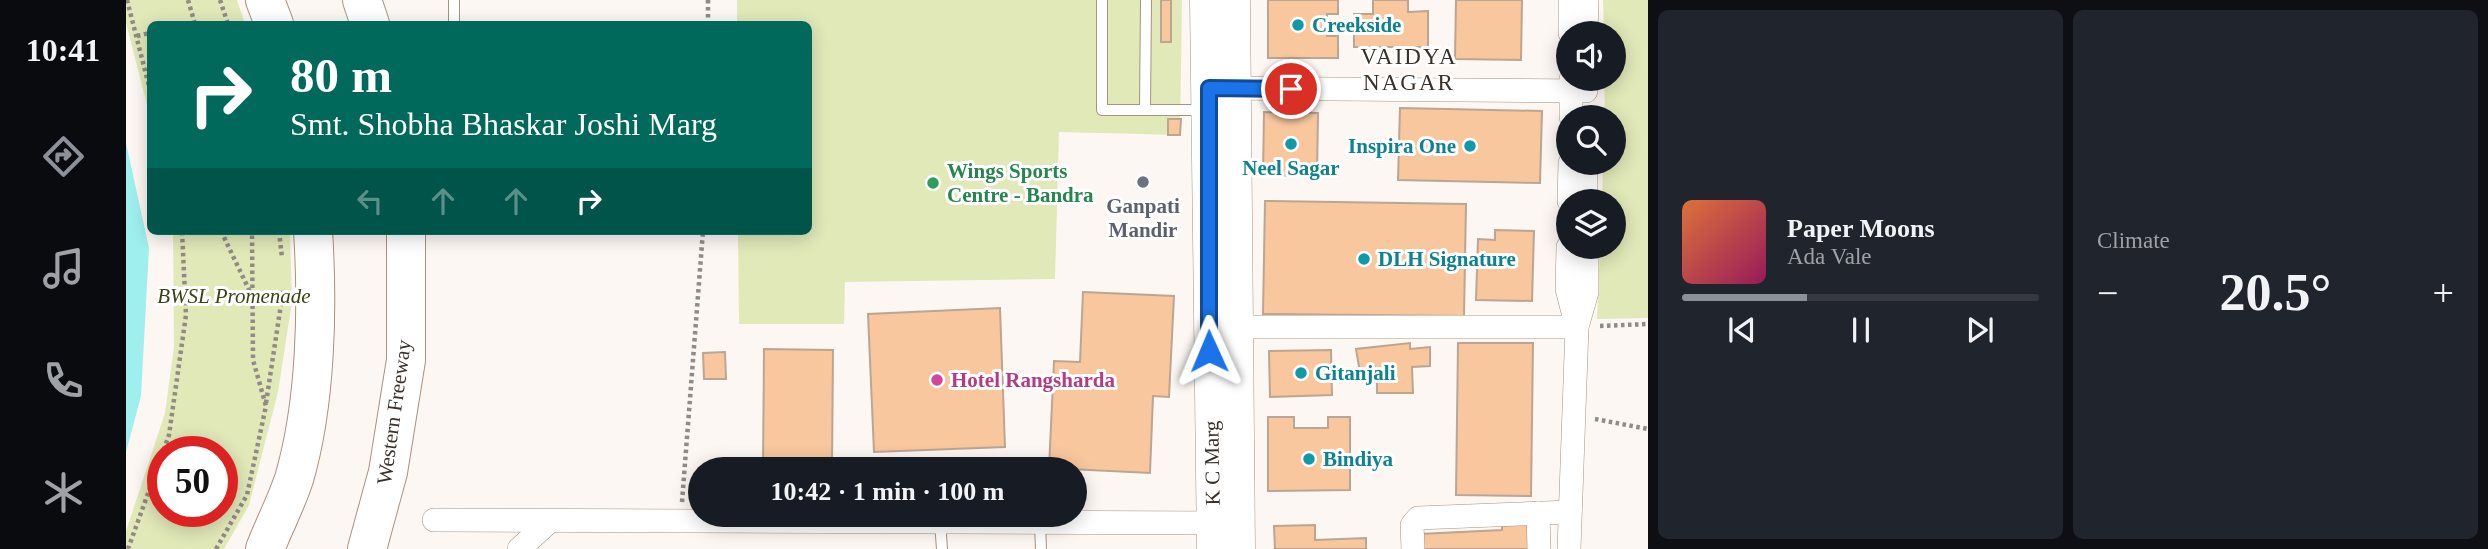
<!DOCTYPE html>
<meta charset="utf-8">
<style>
:root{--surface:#171b24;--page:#20242c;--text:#f1f3f6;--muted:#9ea1a6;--line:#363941;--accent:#8c9099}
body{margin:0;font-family:"Times New Roman",serif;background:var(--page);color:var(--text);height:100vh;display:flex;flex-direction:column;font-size:26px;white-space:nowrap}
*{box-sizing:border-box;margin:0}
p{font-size:23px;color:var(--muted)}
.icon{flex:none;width:38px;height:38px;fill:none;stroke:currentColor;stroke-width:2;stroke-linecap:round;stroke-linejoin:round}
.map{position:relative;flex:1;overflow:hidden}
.sheet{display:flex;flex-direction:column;gap:10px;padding:10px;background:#0d0f14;width:840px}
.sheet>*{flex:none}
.top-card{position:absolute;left:21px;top:21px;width:665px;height:214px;border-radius:10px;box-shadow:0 4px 18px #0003;background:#00695c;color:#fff;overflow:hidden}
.fabs{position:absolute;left:1430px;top:21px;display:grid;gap:14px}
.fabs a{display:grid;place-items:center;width:70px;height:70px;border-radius:50%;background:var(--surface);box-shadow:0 4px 18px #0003;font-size:35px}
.speed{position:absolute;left:21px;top:436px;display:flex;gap:14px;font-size:35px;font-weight:700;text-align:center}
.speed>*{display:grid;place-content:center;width:91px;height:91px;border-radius:50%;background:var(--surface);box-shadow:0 4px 18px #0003;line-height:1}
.speed .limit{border:10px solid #d22;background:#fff;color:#111}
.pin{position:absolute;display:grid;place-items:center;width:60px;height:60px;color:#fff;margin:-30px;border:4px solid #fff;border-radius:50%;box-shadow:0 2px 7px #0007}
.me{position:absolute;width:77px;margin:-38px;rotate:359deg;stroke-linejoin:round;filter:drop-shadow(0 0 5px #0008)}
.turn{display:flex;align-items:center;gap:24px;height:147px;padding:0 28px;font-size:32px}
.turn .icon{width:91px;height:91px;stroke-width:2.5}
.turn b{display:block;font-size:49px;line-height:60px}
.lanes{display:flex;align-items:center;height:66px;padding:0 28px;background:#0003;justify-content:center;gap:35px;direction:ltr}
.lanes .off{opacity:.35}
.big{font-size:52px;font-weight:800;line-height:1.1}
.sheet .widget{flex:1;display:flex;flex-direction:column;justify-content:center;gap:10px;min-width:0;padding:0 24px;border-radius:10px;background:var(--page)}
.song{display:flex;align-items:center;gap:21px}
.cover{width:84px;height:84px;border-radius:10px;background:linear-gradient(135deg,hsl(20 70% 55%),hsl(330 70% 35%))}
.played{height:7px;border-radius:4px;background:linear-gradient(90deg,var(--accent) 35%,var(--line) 35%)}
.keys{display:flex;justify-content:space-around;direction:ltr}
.heat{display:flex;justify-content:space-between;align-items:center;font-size:38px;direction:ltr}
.sheet .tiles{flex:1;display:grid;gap:10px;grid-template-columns:repeat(2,1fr)}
.trip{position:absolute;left:562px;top:457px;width:399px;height:70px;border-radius:35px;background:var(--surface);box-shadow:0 4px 18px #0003;font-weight:800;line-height:70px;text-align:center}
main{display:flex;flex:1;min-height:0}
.tab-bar{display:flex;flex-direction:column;width:126px;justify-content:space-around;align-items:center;background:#090b0e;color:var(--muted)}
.tab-bar .icon{width:49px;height:49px}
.tab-bar .on{color:var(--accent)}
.tab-bar b{font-size:32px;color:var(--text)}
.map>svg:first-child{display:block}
.green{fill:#e1e9b9;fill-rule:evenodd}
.water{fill:#9fefee}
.building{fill:#f8c79e;stroke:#bca592;stroke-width:2}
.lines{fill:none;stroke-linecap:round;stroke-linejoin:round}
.service-casing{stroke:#a9927f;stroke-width:12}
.minor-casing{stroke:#a9927f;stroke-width:24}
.secondary-casing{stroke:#a9927f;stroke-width:33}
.motorway-casing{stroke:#a9927f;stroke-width:40}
.path{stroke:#928a84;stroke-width:4.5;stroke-dasharray:3.5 3.5;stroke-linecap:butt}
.service{stroke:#fff;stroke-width:10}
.minor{stroke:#fff;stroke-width:23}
.secondary{stroke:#fff;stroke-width:32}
.motorway{stroke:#fff;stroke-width:38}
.route-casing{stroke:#114b97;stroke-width:18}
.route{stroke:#1a73e8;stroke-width:12}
.culture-dot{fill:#0f9aa8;stroke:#fff;stroke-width:2.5}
.worship-dot{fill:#6b7280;stroke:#fff;stroke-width:2.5}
.leisure-dot{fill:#2e9e5b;stroke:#fff;stroke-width:2.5}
.hotel-dot{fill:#d1479c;stroke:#fff;stroke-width:2.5}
.labels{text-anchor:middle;stroke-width:6;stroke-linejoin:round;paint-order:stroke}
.culture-label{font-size:21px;font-weight:bold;fill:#0d838f;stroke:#fff;text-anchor:start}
.leisure-label{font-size:21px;font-weight:bold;fill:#27864d;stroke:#fff;text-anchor:start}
.worship-label{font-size:21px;font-weight:bold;fill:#5b616d;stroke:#fff}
.park-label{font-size:21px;font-style:italic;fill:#3c4215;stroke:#fff}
.hotel-label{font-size:21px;font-weight:bold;fill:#b23c85;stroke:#fff;text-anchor:start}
.street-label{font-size:21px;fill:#3a3129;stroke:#fff}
.neighbourhood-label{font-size:23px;letter-spacing:2px;fill:#3a3129;stroke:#fff}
</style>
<main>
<nav class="tab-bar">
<b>10:41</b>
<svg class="icon on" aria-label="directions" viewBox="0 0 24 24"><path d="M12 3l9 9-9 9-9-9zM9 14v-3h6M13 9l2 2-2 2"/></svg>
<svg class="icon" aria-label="music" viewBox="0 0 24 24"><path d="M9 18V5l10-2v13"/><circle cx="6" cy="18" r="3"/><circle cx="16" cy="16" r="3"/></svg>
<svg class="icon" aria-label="phone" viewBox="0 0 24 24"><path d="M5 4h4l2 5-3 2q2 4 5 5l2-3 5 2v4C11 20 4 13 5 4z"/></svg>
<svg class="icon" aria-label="climate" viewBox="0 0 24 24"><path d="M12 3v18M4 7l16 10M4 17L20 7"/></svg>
</nav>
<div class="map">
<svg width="1522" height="549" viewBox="0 0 1522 549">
<rect width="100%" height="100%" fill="#fcf7f3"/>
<g class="green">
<path d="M0 0H111L119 24H24V117L0 23Z"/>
<path d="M611 0H1056L1054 135 933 132 929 279 719 282 718 324H613L612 231H682V24H611Z"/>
<path d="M1477 0H1522V318L1471 319 1474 247H1488V201H1476L1477 163H1488V117H1479L1478 79H1488V33H1478Z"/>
<path d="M47 231H164L166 302 152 392 123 505 98 549H0V531L39 413 48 347ZM37 452H96V511H37Z"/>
</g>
<path class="water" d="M0 143 23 248 15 396 0 452Z"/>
<g class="building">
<rect x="1035" y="0" width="10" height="42"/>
<path d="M1142 0H1212V14H1201V36H1212V58H1142Z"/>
<path d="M1247 0H1282V12L1302 11V47H1228V14H1247Z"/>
<path d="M1330 0H1396L1395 60 1329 59Z"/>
<path d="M1274 108 1416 111 1414 183 1272 180Z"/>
<path d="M1138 112 1192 113 1191 176 1137 175Z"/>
<path d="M1042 119H1055L1054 135H1042Z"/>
<path d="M1139 201 1340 204 1338 316 1137 314Z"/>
<path d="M1369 230 1408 231 1406 301 1350 300 1352 239 1369 240Z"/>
<path d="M957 292 1048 296 1043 397 1027 396 1024 473 923 468 928 361 954 362Z"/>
<path d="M874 308 879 447 748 452 742 314Z"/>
<path d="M1284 343V349L1304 347V366L1286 367 1287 393H1251V380L1233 367 1230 349Z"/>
<path d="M1332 343H1407L1405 496 1330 495Z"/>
<path d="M638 349 707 350 706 467 724 469H637Z"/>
<path d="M1205 350 1206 395 1144 397 1143 351Z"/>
<path d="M599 352 600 379H578L577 353Z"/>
<path d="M1142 417H1168V428H1202V417H1224V490L1142 491Z"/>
<path d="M1407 522 1409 549H1295L1294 534 1376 530V523Z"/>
<path d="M1189 525V540L1240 538V549H1149L1148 526Z"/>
</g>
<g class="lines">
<g class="service-casing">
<g id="service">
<path d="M976 0V110H1080"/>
<path d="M328 24V0"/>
<path d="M1019 110 1020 0"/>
<path d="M814 522 816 549"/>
<path d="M914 523 915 549"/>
</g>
</g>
<g class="minor-casing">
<g id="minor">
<path d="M1444 0V33"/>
<path d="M1460 33 1461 0"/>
<path d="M1095 88 1460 91"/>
<path d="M1445 117V79"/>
<path d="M1460 163V201"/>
<path d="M1443 201 1444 163"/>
<path d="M1442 247 1441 289 1450 324"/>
<path d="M1097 327H1451"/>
<path d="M1412 513 1413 549"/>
<path d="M308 520 1099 523"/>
<path d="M393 549 424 521"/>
<path d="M1287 549 1286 525 1292 518 1444 512"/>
<path d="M1443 549 1451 327 1461 292V247"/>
</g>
</g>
<g class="secondary-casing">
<g id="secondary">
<path d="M1080 0 1087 549"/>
<path d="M1108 0 1113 549"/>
</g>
</g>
<g class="motorway-casing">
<g id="motorway">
<path d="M139 0 148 24"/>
<path d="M236 0 244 24"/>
<path d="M139 549C148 526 160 503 168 479 190 404 192 308 187 231"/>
<path d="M241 549 262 472 280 360V231"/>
</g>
</g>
<g class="path">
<path d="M1 0 24 90"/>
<path d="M62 0 69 24"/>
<path d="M94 0 102 24"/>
<path d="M582 0V24"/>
<path d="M11 36 24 33"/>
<path d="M95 231 126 296"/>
<path d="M153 231 156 258"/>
<path d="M1474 326 1522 324"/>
<path d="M140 403 157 291"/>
<path d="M1469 419 1522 429"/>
<path d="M556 502 577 231"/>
<path d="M2 549 43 435 60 315 56 231"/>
<path d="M90 549 121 495 140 406 127 360 126 231"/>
</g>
<use href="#service" class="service"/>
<use href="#minor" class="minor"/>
<use href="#secondary" class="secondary"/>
<use href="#motorway" class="motorway"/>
</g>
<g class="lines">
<g class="route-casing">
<path id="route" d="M1083 351V88L1165 89"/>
</g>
<use href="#route" class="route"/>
</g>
<g class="culture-dot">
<circle cx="1172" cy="25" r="7"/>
<circle cx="1165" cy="144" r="7"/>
<circle cx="1344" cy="146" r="7"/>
<circle cx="1238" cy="259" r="7"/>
<circle cx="1175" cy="373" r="7"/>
<circle cx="1183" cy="459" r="7"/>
</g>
<circle class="worship-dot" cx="1017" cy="182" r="7"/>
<circle class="leisure-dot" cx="807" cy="183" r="7"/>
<circle class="hotel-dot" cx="811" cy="380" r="7"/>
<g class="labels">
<g class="culture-label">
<text x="1186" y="32">Creekside</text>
<text x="1330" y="153" text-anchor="end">Inspira One</text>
<text x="1165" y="175" text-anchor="middle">Neel Sagar</text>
<text x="1252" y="266">DLH Signature</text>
<text x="1189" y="380">Gitanjali</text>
<text x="1197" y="466">Bindiya</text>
</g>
<g class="leisure-label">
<text x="821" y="178">Wings Sports<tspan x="821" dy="24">Centre - Bandra</tspan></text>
</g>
<g class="worship-label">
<text x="1017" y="213">Ganpati<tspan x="1017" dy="24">Mandir</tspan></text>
</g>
<g class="park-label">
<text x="108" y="303">BWSL Promenade</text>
</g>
<g class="hotel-label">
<text x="825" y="387">Hotel Rangsharda</text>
</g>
<g class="street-label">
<text transform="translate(268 412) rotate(-82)" y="7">Western Freeway</text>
<text transform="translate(1086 463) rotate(-91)" y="7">K C Marg</text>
</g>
<g class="neighbourhood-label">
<text x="1283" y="64">VAIDYA<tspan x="1283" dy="26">NAGAR</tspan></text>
</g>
</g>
</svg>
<div class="fabs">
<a><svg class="icon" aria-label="sound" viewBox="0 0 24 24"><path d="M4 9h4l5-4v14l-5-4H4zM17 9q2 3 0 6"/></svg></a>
<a><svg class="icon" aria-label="search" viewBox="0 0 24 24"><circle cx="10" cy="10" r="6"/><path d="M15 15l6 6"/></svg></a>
<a><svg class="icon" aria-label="layers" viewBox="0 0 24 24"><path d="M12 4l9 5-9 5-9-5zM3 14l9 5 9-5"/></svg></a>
</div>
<div class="speed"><div class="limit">50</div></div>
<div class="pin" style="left:1165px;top:89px;background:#d93025"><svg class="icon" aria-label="arrive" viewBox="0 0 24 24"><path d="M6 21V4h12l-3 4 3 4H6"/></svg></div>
<svg class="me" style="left:1083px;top:351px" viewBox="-20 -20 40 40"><path d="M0-17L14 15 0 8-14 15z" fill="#1a73e8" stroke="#fff" stroke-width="4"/></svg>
<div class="trip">10:42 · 1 min · 100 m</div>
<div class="top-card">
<div class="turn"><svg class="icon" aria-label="right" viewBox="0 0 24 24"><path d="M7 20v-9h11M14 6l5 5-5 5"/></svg><div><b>80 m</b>Smt. Shobha Bhaskar Joshi Marg</div></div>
<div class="lanes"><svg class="icon off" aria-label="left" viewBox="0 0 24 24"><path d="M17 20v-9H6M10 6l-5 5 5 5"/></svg><svg class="icon off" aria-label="ahead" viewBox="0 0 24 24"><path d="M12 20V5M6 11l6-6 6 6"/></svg><svg class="icon off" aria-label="ahead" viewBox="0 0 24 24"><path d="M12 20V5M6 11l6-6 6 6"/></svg><svg class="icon" aria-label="right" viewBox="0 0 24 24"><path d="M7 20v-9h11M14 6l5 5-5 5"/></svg></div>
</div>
</div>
<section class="sheet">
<div class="tiles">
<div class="widget">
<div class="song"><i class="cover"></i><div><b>Paper Moons</b><p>Ada Vale</p></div></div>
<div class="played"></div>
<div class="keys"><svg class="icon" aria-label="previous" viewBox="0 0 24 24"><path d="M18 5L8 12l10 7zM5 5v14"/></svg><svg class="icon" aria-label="pause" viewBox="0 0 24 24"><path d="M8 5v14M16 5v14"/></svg><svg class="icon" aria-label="next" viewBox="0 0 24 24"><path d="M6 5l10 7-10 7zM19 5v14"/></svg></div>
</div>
<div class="widget"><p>Climate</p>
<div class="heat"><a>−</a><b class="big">20.5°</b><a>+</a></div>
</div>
</div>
</section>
</main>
